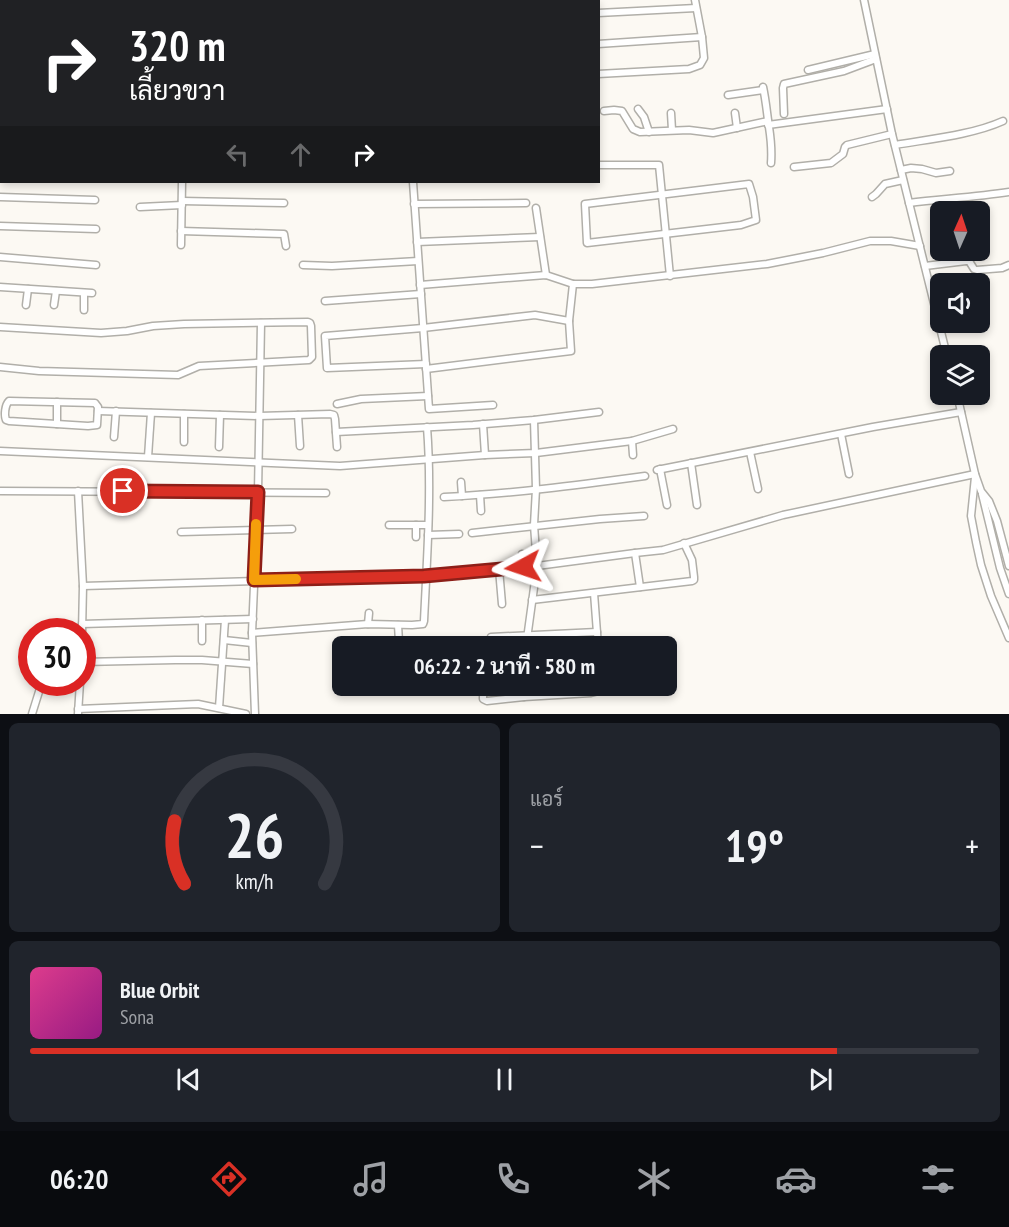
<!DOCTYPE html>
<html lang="th">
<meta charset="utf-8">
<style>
:root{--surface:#171b24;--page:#20242c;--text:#f1f3f6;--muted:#9ea1a6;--line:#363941;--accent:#d93025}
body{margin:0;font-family:"PT Sans Narrow",Sarabun,sans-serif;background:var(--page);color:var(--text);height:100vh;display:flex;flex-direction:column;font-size:22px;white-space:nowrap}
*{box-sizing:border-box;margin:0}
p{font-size:20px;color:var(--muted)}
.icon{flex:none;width:33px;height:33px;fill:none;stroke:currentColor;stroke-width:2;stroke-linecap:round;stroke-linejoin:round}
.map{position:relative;height:714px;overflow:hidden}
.sheet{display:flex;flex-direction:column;gap:9px;padding:9px;background:#0d0f14;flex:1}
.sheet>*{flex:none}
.top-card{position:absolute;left:0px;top:0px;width:600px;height:183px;box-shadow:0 3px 9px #0003;background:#202124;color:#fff;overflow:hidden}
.needle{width:39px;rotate:3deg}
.fabs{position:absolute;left:930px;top:201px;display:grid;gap:12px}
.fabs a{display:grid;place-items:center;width:60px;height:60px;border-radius:9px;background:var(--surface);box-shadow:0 3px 9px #0003;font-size:30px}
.speed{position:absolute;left:18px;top:618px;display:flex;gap:12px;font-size:30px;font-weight:700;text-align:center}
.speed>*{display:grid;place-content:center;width:78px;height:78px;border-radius:50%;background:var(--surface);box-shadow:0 3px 9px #0003;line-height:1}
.speed .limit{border:9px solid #d22;background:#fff;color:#111}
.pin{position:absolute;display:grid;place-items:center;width:51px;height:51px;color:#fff;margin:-26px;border:3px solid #fff;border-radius:50%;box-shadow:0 2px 6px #0007}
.me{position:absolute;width:66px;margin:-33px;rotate:265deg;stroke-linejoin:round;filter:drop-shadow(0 0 4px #0008)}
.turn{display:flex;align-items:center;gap:21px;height:126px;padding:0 30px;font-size:27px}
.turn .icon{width:78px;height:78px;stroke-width:2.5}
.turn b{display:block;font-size:42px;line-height:51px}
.lanes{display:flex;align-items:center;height:57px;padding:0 30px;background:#0003;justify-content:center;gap:30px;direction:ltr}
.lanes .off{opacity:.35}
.big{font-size:45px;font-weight:700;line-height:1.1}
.sheet .widget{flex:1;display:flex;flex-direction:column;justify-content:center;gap:9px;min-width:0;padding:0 21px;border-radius:9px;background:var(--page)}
.sheet .dial{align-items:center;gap:0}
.dial svg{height:156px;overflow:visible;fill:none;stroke:var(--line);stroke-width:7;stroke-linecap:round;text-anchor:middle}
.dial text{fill:var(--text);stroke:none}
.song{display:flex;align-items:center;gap:18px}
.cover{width:72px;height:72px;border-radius:9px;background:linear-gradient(135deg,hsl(330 70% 55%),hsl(310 70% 35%))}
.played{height:6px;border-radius:3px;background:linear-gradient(90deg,var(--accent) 85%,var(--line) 85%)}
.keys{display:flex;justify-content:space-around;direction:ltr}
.heat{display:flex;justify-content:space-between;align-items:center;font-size:33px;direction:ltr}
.sheet .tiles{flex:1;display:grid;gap:9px;grid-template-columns:1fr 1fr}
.widget:last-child{grid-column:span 2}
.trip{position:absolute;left:332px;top:636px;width:345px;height:60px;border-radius:9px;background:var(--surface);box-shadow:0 3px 9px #0003;font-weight:700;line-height:60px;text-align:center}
.tab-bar{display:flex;height:96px;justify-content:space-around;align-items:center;background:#090b0e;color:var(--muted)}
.tab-bar .icon{width:42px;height:42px}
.tab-bar .on{color:var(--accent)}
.tab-bar b{font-size:27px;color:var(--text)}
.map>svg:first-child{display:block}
.water{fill:url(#water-waves);stroke:#7681ab;stroke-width:1.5}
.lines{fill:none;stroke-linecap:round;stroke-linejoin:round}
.minor-casing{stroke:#b1afa9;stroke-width:9}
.minor{stroke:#fff;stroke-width:6}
.route-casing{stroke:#8d1f18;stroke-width:15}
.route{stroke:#d93025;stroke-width:10}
.slow{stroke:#f59e0b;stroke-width:10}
</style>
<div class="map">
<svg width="1009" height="714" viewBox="0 0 1009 714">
<defs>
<pattern id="water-waves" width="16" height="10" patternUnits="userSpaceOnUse" patternTransform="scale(1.5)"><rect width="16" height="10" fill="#a1b1ee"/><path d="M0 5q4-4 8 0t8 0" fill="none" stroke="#8a97cb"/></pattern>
</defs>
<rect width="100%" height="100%" fill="#fcf9f3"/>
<path class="water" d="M0 0H159V1L2 2V41H0Z"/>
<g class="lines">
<g class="minor-casing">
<g id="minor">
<path d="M254 0V2"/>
<path d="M486 0V2"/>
<path d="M864 0 892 134 947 356"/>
<path d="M314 2 334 0"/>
<path d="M598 13 696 8"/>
<path d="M598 44 702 37"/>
<path d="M0 66 2 65"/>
<path d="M808 70 875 54"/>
<path d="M598 74 689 69 700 65 704 58 702 37 695 0"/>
<path d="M763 87C766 101 767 114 769 127 771 140 772 150 771 163"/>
<path d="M728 95 763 90"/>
<path d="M0 102H2"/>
<path d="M638 109 644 117 649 132"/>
<path d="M604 111 614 110 622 111 633 129 640 132 689 130 713 133 768 121"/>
<path d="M671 113 672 130"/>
<path d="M735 113 737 128"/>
<path d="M784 114 783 88 784 84 844 71 876 59"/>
<path d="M768 125 887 109"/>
<path d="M895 145C929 139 972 135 1003 121"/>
<path d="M0 157H2"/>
<path d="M598 165H659L670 276"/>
<path d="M794 167 831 163 843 154 845 147 847 145 892 134"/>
<path d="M0 169H2"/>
<path d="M901 170 911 168 922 169 936 173 950 171"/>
<path d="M413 182 429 409 493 405"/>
<path d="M749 184 753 197 756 220 741 225 587 243 585 204Z"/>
<path d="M0 197 95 200"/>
<path d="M872 197 876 194 885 184 903 180"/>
<path d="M951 199 955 212"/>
<path d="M182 201 284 203"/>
<path d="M909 203C942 199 976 197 1009 192"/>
<path d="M414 204 526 203"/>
<path d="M140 207 182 205"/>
<path d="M536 208 546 275"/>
<path d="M0 226 96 229"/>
<path d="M181 231 284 234 286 246"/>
<path d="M417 242 540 237"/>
<path d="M181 245 182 182"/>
<path d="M0 257 96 265"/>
<path d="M303 265 332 266 418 261"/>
<path d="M925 266 966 261H969L974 269 977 270 1002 268 1009 265"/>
<path d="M420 285 546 275 573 284H592L767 264 823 253 870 241H891L920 246"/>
<path d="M0 287 92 293"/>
<path d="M325 301 421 294"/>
<path d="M26 305 28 289"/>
<path d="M54 305 56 291"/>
<path d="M84 310V293"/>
<path d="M0 327 101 333 127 331 153 326 184 324 308 322 310 323 311 326 312 357 309 360 199 366 178 375 39 371 0 367"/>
<path d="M426 364 327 368 325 336 423 328 535 315 569 321"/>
<path d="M426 369 571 351 569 321 573 284"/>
<path d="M957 394 975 474 981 491 989 501 997 521 1009 566"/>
<path d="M9 401 95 403 98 407 97 425 88 426 9 421 6 420C4 415 5 405 9 401Z"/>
<path d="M57 402V424"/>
<path d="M337 404 361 399 428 396"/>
<path d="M98 411 259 416 330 414 334 415 335 419 337 447"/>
<path d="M298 415 300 446"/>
<path d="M483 424 485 455"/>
<path d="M336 432 473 425 534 420 599 412"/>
<path d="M841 434 849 474"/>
<path d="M114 437 116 411"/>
<path d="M632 441 633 455"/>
<path d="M184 442V414"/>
<path d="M219 447 220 415"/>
<path d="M0 451 340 466 485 455 536 453 632 441 673 429"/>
<path d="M750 452 758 489"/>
<path d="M148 457 151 413"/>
<path d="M691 463 697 505"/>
<path d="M660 469 667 505"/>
<path d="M657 470 873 427 961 412"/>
<path d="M975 477 971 516 976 542 981 565 991 596 1009 638"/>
<path d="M461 482 462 496"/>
<path d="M0 491 326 493"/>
<path d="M78 491 83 586 82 632"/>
<path d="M982 494 1000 568 1009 594"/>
<path d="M480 495 481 511"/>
<path d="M444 497C511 494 578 485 645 476"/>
<path d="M389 525H428"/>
<path d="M181 532 292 529"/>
<path d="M472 533 600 519 644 516"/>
<path d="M428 535 459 534"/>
<path d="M416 537V525"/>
<path d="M635 553 640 587"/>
<path d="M522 554 523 567"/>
<path d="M499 569 502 604"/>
<path d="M83 586 424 576 537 566 635 553 663 550 783 515 975 474"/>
<path d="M594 593 598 646"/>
<path d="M532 600 692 581 694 580V577L692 560 684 543"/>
<path d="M202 620V641"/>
<path d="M82 624 253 619"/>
<path d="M368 624 369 613"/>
<path d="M398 625 399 642 401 646"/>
<path d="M252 633 368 624 412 625 423 624 424 621C427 557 432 491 427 427"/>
<path d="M491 637 597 632"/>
<path d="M224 640 252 643"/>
<path d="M526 646 537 566 534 525 536 489 534 420"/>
<path d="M82 662 175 660H202L253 664"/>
<path d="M414 686V689"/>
<path d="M483 686V699L487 701 524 697 591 693 599 691 601 689V686"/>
<path d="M523 686 524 697"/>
<path d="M219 708 225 620"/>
<path d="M78 709 198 704 246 714"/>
<path d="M32 714 42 682"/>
<path d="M78 714 80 682"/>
<path d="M255 714 252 633 258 492 261 323"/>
</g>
</g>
<use href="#minor" class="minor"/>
</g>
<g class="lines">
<g class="route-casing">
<path id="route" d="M123 491 258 492 254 580 424 576 523 567"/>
</g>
<use href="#route" class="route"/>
<path class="slow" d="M256 524 254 580 296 579"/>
</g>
</svg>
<div class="fabs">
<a><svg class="needle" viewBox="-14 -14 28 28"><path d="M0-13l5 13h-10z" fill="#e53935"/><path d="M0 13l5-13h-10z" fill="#9ea1a6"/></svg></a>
<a><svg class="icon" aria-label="sound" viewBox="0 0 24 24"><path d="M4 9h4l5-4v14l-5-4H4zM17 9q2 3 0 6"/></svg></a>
<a><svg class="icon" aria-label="layers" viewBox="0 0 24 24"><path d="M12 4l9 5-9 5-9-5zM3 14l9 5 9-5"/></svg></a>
</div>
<div class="speed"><div class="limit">30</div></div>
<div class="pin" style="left:123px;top:491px;background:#d93025"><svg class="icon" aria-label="arrive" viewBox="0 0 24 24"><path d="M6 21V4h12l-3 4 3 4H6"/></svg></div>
<svg class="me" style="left:523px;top:567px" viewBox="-20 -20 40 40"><path d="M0-17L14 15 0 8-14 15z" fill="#d93025" stroke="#fff" stroke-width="4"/></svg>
<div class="trip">06:22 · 2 นาที · 580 m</div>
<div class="top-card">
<div class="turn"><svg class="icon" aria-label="right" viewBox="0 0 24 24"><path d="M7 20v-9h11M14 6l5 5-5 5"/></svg><div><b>320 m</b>เลี้ยวขวา</div></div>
<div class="lanes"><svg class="icon off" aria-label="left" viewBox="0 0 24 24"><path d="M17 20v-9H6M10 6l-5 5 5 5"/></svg><svg class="icon off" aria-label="ahead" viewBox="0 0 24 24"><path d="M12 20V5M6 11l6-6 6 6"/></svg><svg class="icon" aria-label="right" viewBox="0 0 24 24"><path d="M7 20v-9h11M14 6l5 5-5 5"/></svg></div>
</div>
</div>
<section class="sheet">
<div class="tiles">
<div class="widget dial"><svg viewBox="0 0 100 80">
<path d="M14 69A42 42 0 1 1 86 69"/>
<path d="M14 69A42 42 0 0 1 9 37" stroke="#d93025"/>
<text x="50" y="56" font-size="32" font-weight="700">26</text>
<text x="50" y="72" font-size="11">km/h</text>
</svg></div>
<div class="widget"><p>แอร์</p>
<div class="heat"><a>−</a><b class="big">19°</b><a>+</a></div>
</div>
<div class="widget">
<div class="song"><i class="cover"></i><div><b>Blue Orbit</b><p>Sona</p></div></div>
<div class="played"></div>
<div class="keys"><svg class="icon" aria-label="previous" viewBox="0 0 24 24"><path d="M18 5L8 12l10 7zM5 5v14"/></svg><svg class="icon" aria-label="pause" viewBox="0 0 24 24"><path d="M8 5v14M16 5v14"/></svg><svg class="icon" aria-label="next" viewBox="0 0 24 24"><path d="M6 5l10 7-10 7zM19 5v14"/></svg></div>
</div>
</div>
</section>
<nav class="tab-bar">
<b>06:20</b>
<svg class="icon on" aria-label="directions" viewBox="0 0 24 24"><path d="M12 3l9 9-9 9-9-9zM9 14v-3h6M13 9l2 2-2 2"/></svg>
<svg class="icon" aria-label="music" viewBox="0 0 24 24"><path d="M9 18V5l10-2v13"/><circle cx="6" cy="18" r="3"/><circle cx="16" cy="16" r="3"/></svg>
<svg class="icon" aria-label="phone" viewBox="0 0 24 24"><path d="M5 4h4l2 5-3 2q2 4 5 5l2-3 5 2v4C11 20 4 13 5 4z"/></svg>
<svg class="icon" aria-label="climate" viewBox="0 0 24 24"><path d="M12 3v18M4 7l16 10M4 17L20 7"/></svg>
<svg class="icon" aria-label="car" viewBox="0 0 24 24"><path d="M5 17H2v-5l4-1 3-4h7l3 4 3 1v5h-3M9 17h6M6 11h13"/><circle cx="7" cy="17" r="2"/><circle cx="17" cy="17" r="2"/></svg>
<svg class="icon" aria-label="filters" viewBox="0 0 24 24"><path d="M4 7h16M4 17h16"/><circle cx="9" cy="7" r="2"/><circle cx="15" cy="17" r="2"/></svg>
</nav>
